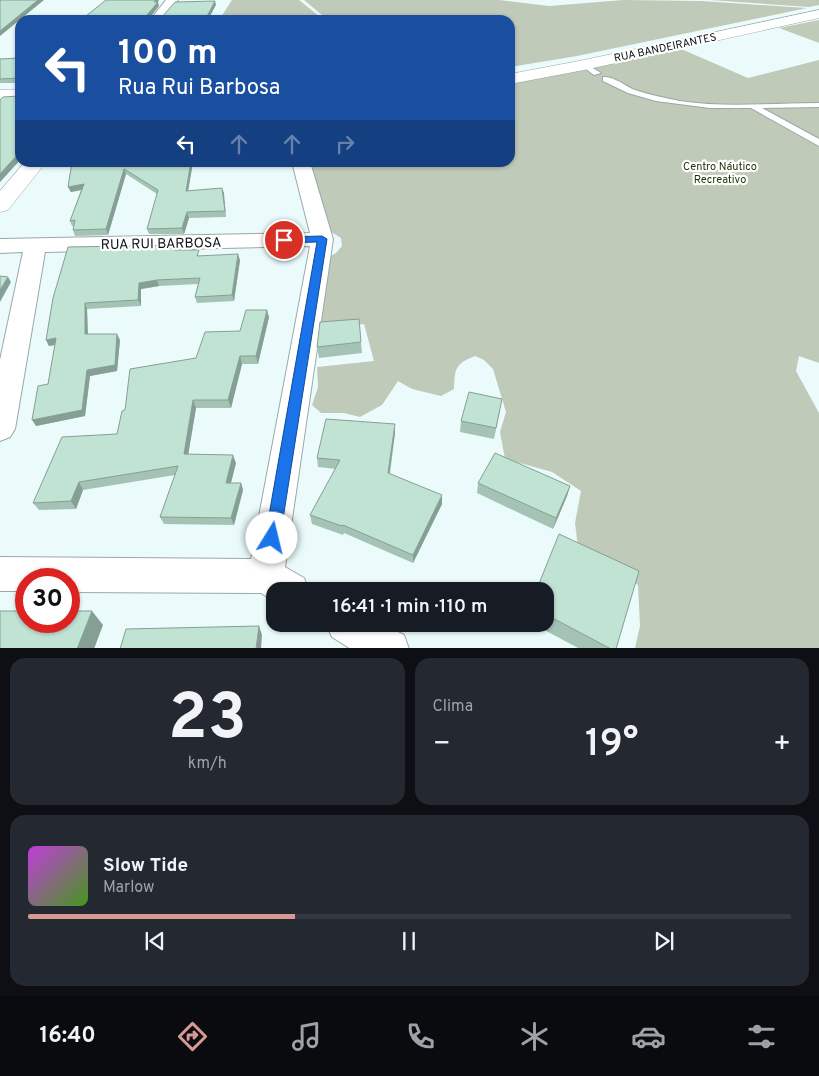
<!DOCTYPE html>
<html lang="pt">
<meta charset="utf-8">
<style>
:root{--surface:#171b24;--page:#242831;--text:#f1f3f6;--muted:#9ea1a6;--line:#363941;--accent:#d89993}
body{margin:0;font-family:Overpass,sans-serif;background:var(--page);color:var(--text);height:100vh;display:flex;flex-direction:column;font-size:19px;white-space:nowrap}
*{box-sizing:border-box;margin:0}
p{font-size:16px;color:var(--muted)}
.icon{flex:none;width:28px;height:28px;fill:none;stroke:currentColor;stroke-width:2;stroke-linecap:round;stroke-linejoin:round}
.map{position:relative;height:648px;overflow:hidden}
.drawer{display:flex;flex-direction:column;gap:10px;padding:10px;background:#0d0f14;flex:1}
.drawer>*{flex:none}
.top-card{position:absolute;left:15px;top:15px;width:500px;height:152px;border-radius:15px;box-shadow:0 1px 4px #0004;background:#1a4fa0;color:#fff;overflow:hidden}
.speed{position:absolute;left:15px;top:568px;display:flex;gap:10px;font-size:25px;font-weight:700;text-align:center}
.speed>*{display:grid;place-content:center;width:65px;height:65px;border-radius:50%;background:var(--surface);box-shadow:0 1px 4px #0004;line-height:1}
.speed .limit{border:8px solid #d22;background:#fff;color:#111}
.pin{position:absolute;display:grid;place-items:center;width:42px;height:42px;color:#fff;margin:-21px;border:2px solid #fff;border-radius:50%;box-shadow:0 1px 5px #0007}
.me{position:absolute;width:55px;margin:-28px;rotate:9deg;stroke-linejoin:round;filter:drop-shadow(0 0 4px #0008)}
.turn{display:flex;align-items:center;gap:18px;height:105px;padding:0 20px;font-size:22px}
.turn .icon{width:65px;height:65px;stroke-width:2.5}
.turn b{display:block;font-size:35px;line-height:42px}
.lanes{display:flex;align-items:center;height:48px;padding:0 20px;background:#0003;justify-content:center;gap:25px;direction:ltr}
.lanes .off{opacity:.35}
.big{font-size:38px;font-weight:600;line-height:1.1}
.drawer .card{flex:1;display:flex;flex-direction:column;justify-content:center;gap:8px;min-width:0;padding:0 18px;border-radius:15px;background:var(--page)}
.drawer .dial{align-items:center;gap:0}
.dial b{font-size:65px;line-height:1}
.song{display:flex;align-items:center;gap:15px}
.cover{width:60px;height:60px;border-radius:8px;background:linear-gradient(135deg,hsl(290 70% 55%),hsl(100 70% 35%))}
.played{height:5px;border-radius:2px;background:linear-gradient(90deg,var(--accent) 35%,var(--line) 35%)}
.keys{display:flex;justify-content:space-around;direction:ltr}
.heat{display:flex;justify-content:space-between;align-items:center;font-size:28px;direction:ltr}
.drawer .tiles{flex:1;display:grid;gap:10px;grid-template-columns:1fr 1fr}
.card:last-child{grid-column:span 2}
.trip{position:absolute;left:266px;top:582px;width:288px;height:50px;border-radius:15px;background:var(--surface);box-shadow:0 1px 4px #0004;font-weight:600;line-height:50px;text-align:center}
.dock{display:flex;height:80px;justify-content:space-around;align-items:center;background:#090b0e;color:var(--muted)}
.dock .icon{width:35px;height:35px}
.dock .active{color:var(--accent)}
.dock b{font-size:22px;color:var(--text)}
.map>svg:first-child{display:block}
.green{fill:#c0cab9}
.lines{fill:none;stroke-linecap:round;stroke-linejoin:round}
.service-casing{stroke:#99a8a9;stroke-width:2}
.minor-casing{stroke:#99a8a9;stroke-width:2}
.tertiary-casing{stroke:#99a8a9;stroke-width:1}
.service{fill:#fff;fill-rule:evenodd}
.minor{fill:#fff;fill-rule:evenodd}
.tertiary{fill:#fff;fill-rule:evenodd}
.wall{fill:#a5c3b5}
.shaded-wall{fill:#869f94}
.building{fill:#c0e3d3;stroke:#869f94}
.route{fill:#1a73e8;stroke:#114b97}
.labels{text-anchor:middle;stroke-width:4.5;stroke-linejoin:round;paint-order:stroke}
.far-street-label{font-size:11px;fill:#0e1414;stroke:#fff}
.far-park-label{font-size:11px;fill:#1d3308;stroke:#fff}
.street-label{font-size:14px;fill:#0e1414;stroke:#fff}
</style>
<div class="map">
<svg width="819" height="649" viewBox="0 0 819 649">
<rect width="100%" height="100%" fill="#ebfbfc"/>
<g class="green">
<path d="M232 0H299L324 20H219Z"/>
<path d="M304 0H499L549 6 623 0 701 1 807 8 577 56 510 67V20H328Z"/>
<path d="M710 0H819V5L809 7Z"/>
<path d="M819 20V43L779 28Z"/>
<path d="M679 48 748 78 819 60V363L799 356 796 371 819 413V648H635L640 626 638 585 591 560 578 547 575 523 581 491 552 472 505 459 500 432 506 412 493 369 484 360 475 356C455 364 455 368 454 389L441 396 412 389 398 381 382 405 360 417 344 413H321L312 405 318 387 317 367 374 361 364 324 312 332 327 258 336 253 342 246 341 238 328 230 309 163 510 162V81Z"/>
</g>
<g class="lines">
<g class="service-casing">
<g id="service">
<path d="M582 64H586L601 73 594 75 582 66Z"/>
<path d="M603 77C614 76 625 86 635 90 650 95 665 98 680 101 725 108 773 103 819 103V107L762 108 819 139V146L751 108H710L656 101 628 93 603 81Z"/>
</g>
</g>
<g class="minor-casing">
<g id="minor">
<path d="M166 0H178L162 20H150Z"/>
<path d="M292 162H310L333 239 285 567 304 578 309 591H275V602L261 593 69 592V579H26V591H0V557L251 559 310 246 45 252 15 429 10 437 0 441V360L23 252 0 253V239L310 233Z"/>
<path d="M326 624H382L404 635 409 649H351L332 637Z"/>
</g>
</g>
<g class="tertiary-casing">
<g id="tertiary">
<path d="M819 10V18L584 70 510 84V74L584 60Z"/>
<rect x="0" y="90" width="20" height="10"/>
<path d="M25 162H46L8 210 0 212V191Z"/>
</g>
</g>
<use href="#service" class="service"/>
<use href="#minor" class="minor"/>
<use href="#tertiary" class="tertiary"/>
</g>
<g class="wall">
<path d="M20 58V160L0 182V100L19 96 20 87 18 83H0V59Z"/>
<path d="M72 162H193L188 191 222 188 226 217 189 218 184 234H149L147 229 157 194 126 174 108 235 75 236 73 230 74 226H72L70 221 81 190 71 192 68 187Z"/>
<path d="M238 162H243L242 167H239Z"/>
<path d="M176 245 177 250 200 256 240 260 234 301 197 303 195 297 198 284 159 286 141 289V306L87 309 88 334 120 340 117 371 90 376 85 416 36 426 48 384 55 345 49 346 46 340 53 298Z"/>
<path d="M269 317 258 364H242L231 408H196L188 454 236 463 231 483H241L243 490 234 525 164 524 160 517 175 475 83 490 76 509 39 510 33 503 117 434 125 410 196 358 240 331Z"/>
<path d="M361 342 362 353 319 358 317 347Z"/>
<path d="M500 410 494 439 460 432 461 421Z"/>
<path d="M395 433 390 474 442 504 413 563 344 533 343 535 312 524 310 515 336 469 318 467 317 458Z"/>
<path d="M478 483 570 486 567 496 553 529 477 493Z"/>
<path d="M545 591 616 649H580L533 624H545Z"/>
</g>
<g class="shaded-wall">
<path d="M38 0H44L0 36V31Z"/>
<path d="M156 0H159L158 2 159 6 149 19V20L147 15Z"/>
<path d="M215 1 216 5 208 20H205Z"/>
<path d="M20 152V160L0 182V174Z"/>
<path d="M191 162H193L187 197 186 191Z"/>
<path d="M124 169 126 174 108 235 106 229Z"/>
<path d="M84 184 86 189 71 192 68 187Z"/>
<path d="M222 188 224 193 226 217 225 211Z"/>
<path d="M187 212 189 218 184 234 182 228Z"/>
<path d="M238 254 240 260 234 301 232 295Z"/>
<path d="M8 277 11 282 0 302V290Z"/>
<path d="M157 280 159 286 141 289V306L138 300 139 283Z"/>
<path d="M85 303 87 309 88 341 85 334Z"/>
<path d="M267 310 269 317 258 364 256 356Z"/>
<path d="M117 334 120 340 117 371 90 376 85 416 36 426 32 420 87 370Z"/>
<path d="M56 338 59 344 49 346 46 340Z"/>
<path d="M240 356 242 364 231 408 228 400Z"/>
<path d="M193 400 196 408 187 462 184 454Z"/>
<path d="M395 424V433L388 482V473Z"/>
<path d="M233 455 236 463 229 490 226 483Z"/>
<path d="M79 482 83 490 76 509 71 501Z"/>
<path d="M241 483 243 490 234 525 231 518Z"/>
<path d="M570 486 567 496 553 529 556 518Z"/>
<path d="M442 495V504L413 563V555Z"/>
<path d="M92 611 103 625 94 649H77Z"/>
<path d="M259 626 262 635 261 649H256Z"/>
</g>
<g class="building">
<path d="M0 0H38L0 31Z"/>
<path d="M106 0H156L154 2H158L147 15 148 17H162L175 2 215 1 205 20H81Z"/>
<path d="M20 58V78L0 79V59Z"/>
<path d="M20 82V152L0 174V100L3 97 19 96 20 85 18 83Z"/>
<path d="M72 162H191L186 191 222 188 225 211 187 212 182 228 147 229 158 190 124 169 106 229 73 230 75 220 70 221 84 184 68 187Z"/>
<path d="M176 245 174 250H199L197 256 238 254 232 295 195 297 200 278 157 280 139 283 138 300 85 303V334H117L115 365 87 370 82 410 32 420 38 386 48 384 56 338 46 340 53 298 68 247Z"/>
<path d="M0 276 8 277 0 290Z"/>
<path d="M246 310H267L256 356H240L228 400H193L184 454 233 455 226 483H241L231 518 160 517 178 466 79 482 71 501 33 503 62 437 117 434 122 411 125 410 130 369 196 358 205 332 240 331Z"/>
<path d="M359 319 361 342 317 347 320 322Z"/>
<path d="M469 392 502 399 496 428 461 421Z"/>
<path d="M326 419 395 424 388 473 442 495 413 555 343 525 342 526 310 515 340 460 317 458Z"/>
<path d="M495 453 570 486 556 518 478 483Z"/>
<path d="M559 534 639 571 616 649H611L545 614V591H536Z"/>
<path d="M0 611H26V621H69V611H92L77 649H0Z"/>
<path d="M259 626 256 649H120L126 629Z"/>
</g>
<path class="route" d="M322 236 327 239 280 538 278 544 272 546 267 544 265 538 317 242 284 243 279 240 284 237Z"/>
<g class="labels">
<g class="far-street-label">
<text transform="translate(665 47) rotate(-12)" y="4">RUA BANDEIRANTES</text>
</g>
<g class="far-park-label">
<text x="720" y="170">Centro Náutico<tspan x="720" dy="13">Recreativo</tspan></text>
</g>
<g class="street-label">
<text transform="translate(161 243) rotate(-1)" y="5">RUA RUI BARBOSA</text>
</g>
</g>
</svg>
<div class="speed"><div class="limit">30</div></div>
<div class="pin" style="left:284px;top:240px;background:#d93025"><svg class="icon" aria-label="arrive" viewBox="0 0 24 24"><path d="M6 21V4h12l-3 4 3 4H6"/></svg></div>
<svg class="me" style="left:272px;top:538px" viewBox="-20 -20 40 40"><circle r="19" fill="#fff"/><path d="M0-13L10 11 0 6-10 11z" fill="#1a73e8"/></svg>
<div class="trip">16:41 · 1 min · 110 m</div>
<div class="top-card">
<div class="turn"><svg class="icon" aria-label="left" viewBox="0 0 24 24"><path d="M17 20v-9H6M10 6l-5 5 5 5"/></svg><div><b>100 m</b>Rua Rui Barbosa</div></div>
<div class="lanes"><svg class="icon" aria-label="left" viewBox="0 0 24 24"><path d="M17 20v-9H6M10 6l-5 5 5 5"/></svg><svg class="icon off" aria-label="ahead" viewBox="0 0 24 24"><path d="M12 20V5M6 11l6-6 6 6"/></svg><svg class="icon off" aria-label="ahead" viewBox="0 0 24 24"><path d="M12 20V5M6 11l6-6 6 6"/></svg><svg class="icon off" aria-label="right" viewBox="0 0 24 24"><path d="M7 20v-9h11M14 6l5 5-5 5"/></svg></div>
</div>
</div>
<section class="drawer">
<div class="tiles">
<div class="card dial"><b>23</b><p>km/h</p></div>
<div class="card"><p>Clima</p>
<div class="heat"><a>−</a><b class="big">19°</b><a>+</a></div>
</div>
<div class="card">
<div class="song"><i class="cover"></i><div><b>Slow Tide</b><p>Marlow</p></div></div>
<div class="played"></div>
<div class="keys"><svg class="icon" aria-label="previous" viewBox="0 0 24 24"><path d="M18 5L8 12l10 7zM5 5v14"/></svg><svg class="icon" aria-label="pause" viewBox="0 0 24 24"><path d="M8 5v14M16 5v14"/></svg><svg class="icon" aria-label="next" viewBox="0 0 24 24"><path d="M6 5l10 7-10 7zM19 5v14"/></svg></div>
</div>
</div>
</section>
<nav class="dock">
<b>16:40</b>
<svg class="icon active" aria-label="directions" viewBox="0 0 24 24"><path d="M12 3l9 9-9 9-9-9zM9 14v-3h6M13 9l2 2-2 2"/></svg>
<svg class="icon" aria-label="music" viewBox="0 0 24 24"><path d="M9 18V5l10-2v13"/><circle cx="6" cy="18" r="3"/><circle cx="16" cy="16" r="3"/></svg>
<svg class="icon" aria-label="phone" viewBox="0 0 24 24"><path d="M5 4h4l2 5-3 2q2 4 5 5l2-3 5 2v4C11 20 4 13 5 4z"/></svg>
<svg class="icon" aria-label="climate" viewBox="0 0 24 24"><path d="M12 3v18M4 7l16 10M4 17L20 7"/></svg>
<svg class="icon" aria-label="car" viewBox="0 0 24 24"><path d="M5 17H2v-5l4-1 3-4h7l3 4 3 1v5h-3M9 17h6M6 11h13"/><circle cx="7" cy="17" r="2"/><circle cx="17" cy="17" r="2"/></svg>
<svg class="icon" aria-label="filters" viewBox="0 0 24 24"><path d="M4 7h16M4 17h16"/><circle cx="9" cy="7" r="2"/><circle cx="15" cy="17" r="2"/></svg>
</nav>
